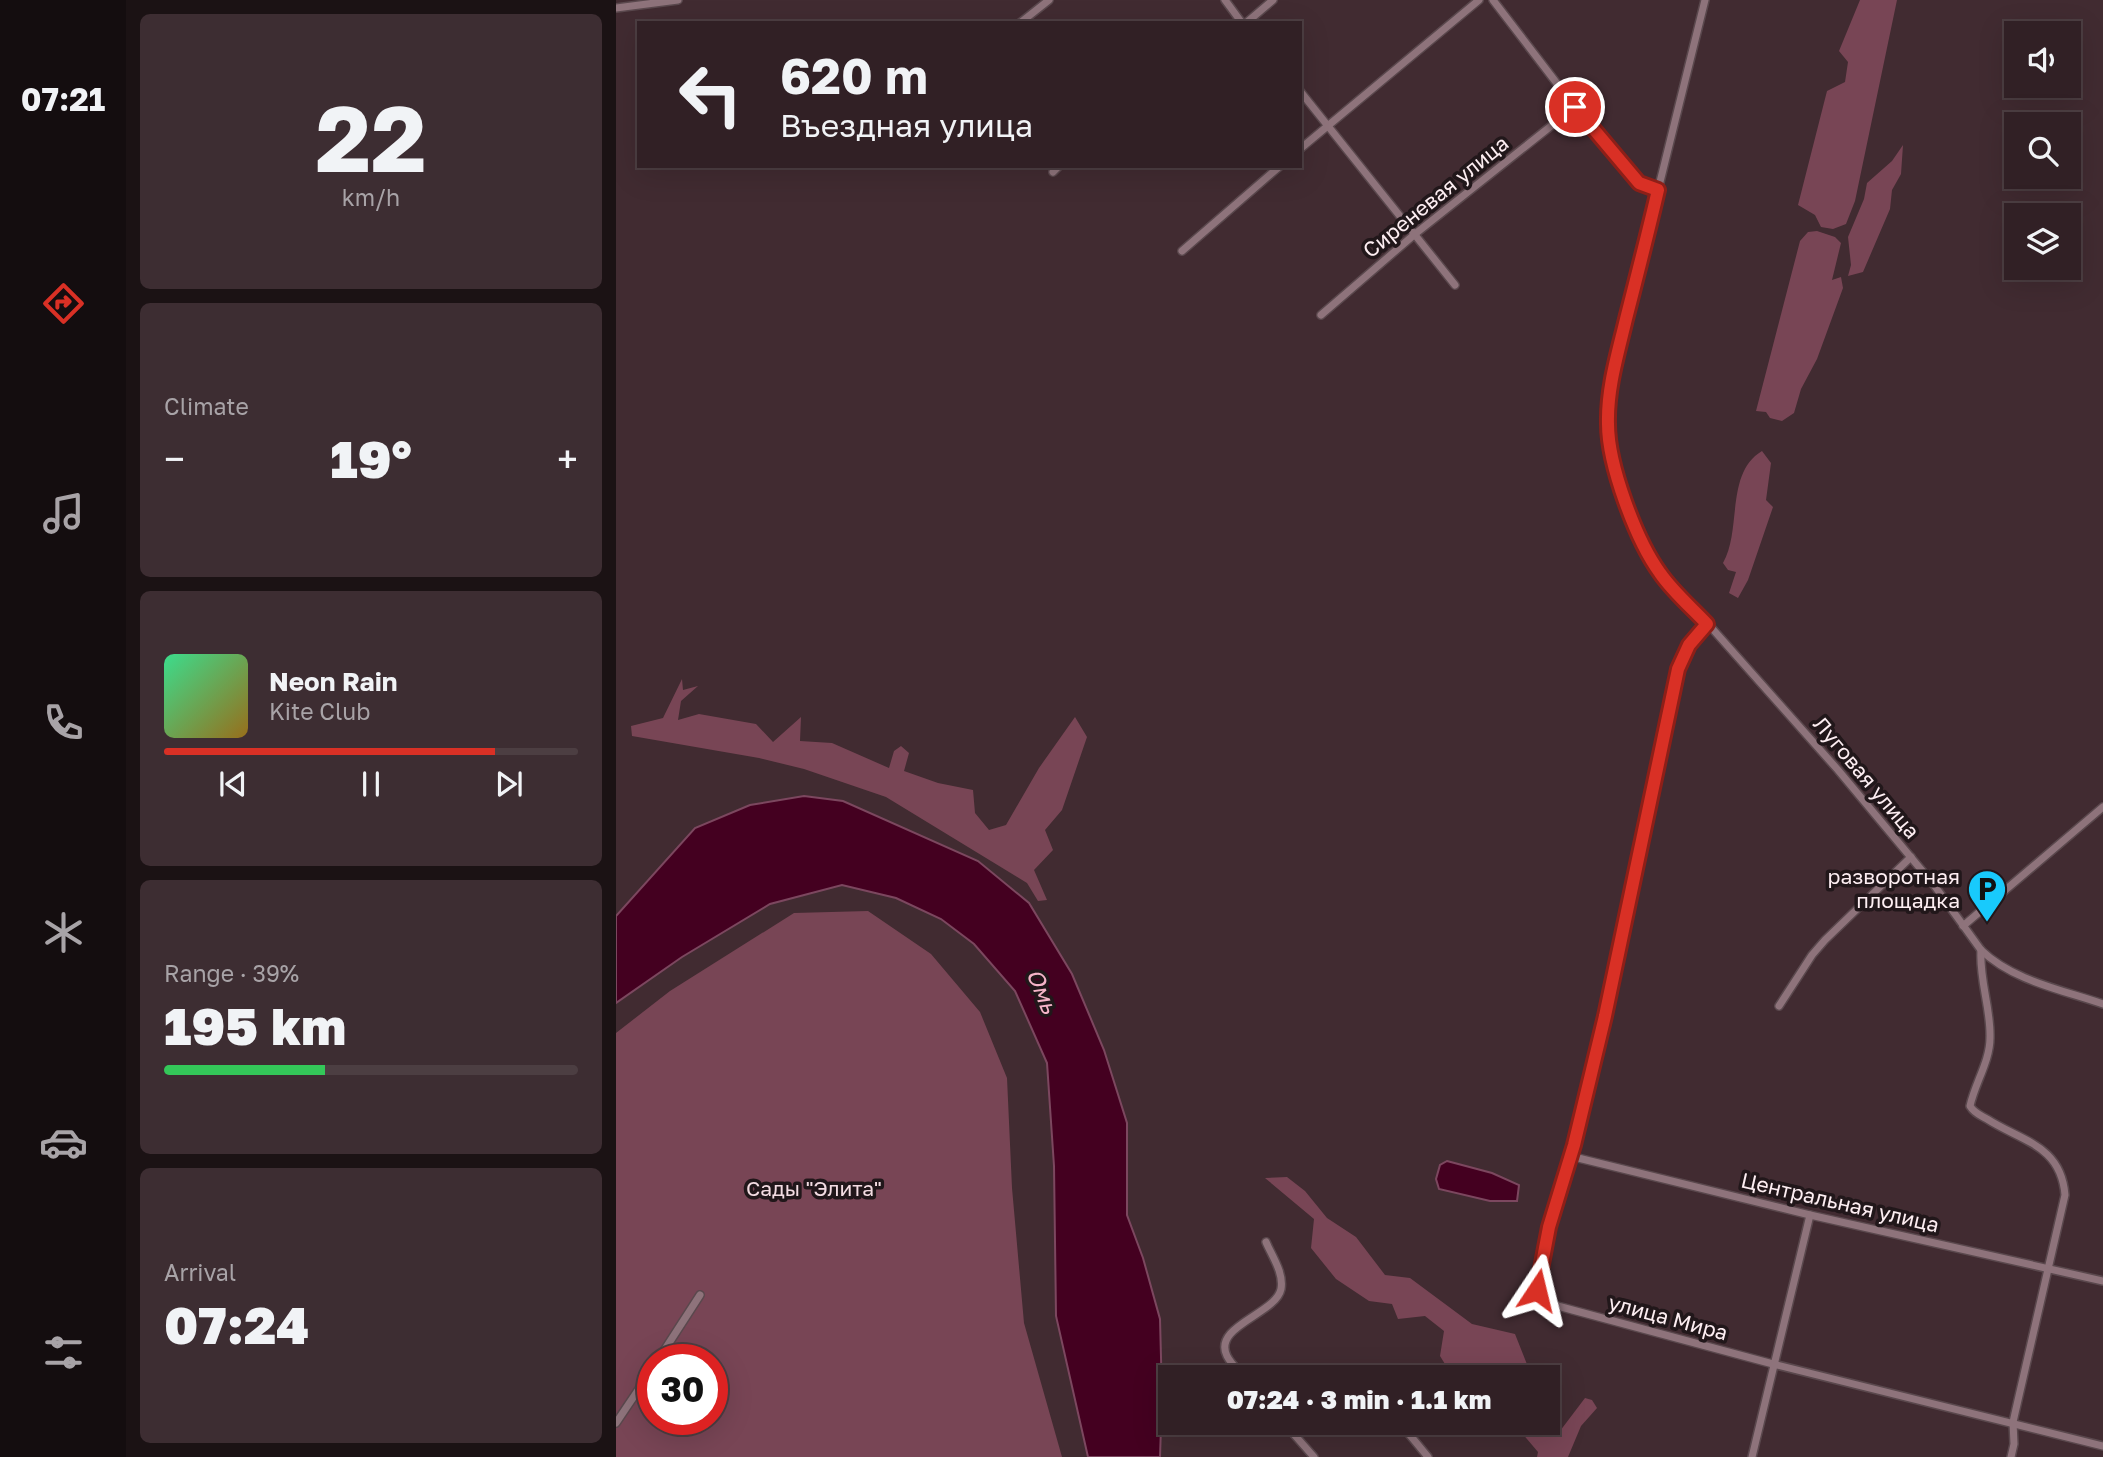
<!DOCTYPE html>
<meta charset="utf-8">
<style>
:root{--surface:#312025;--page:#3d2d32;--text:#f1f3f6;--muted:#a8a3a7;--line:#4c3e42;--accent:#d93025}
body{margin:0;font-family:"Golos Text",sans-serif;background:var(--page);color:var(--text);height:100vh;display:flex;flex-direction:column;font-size:26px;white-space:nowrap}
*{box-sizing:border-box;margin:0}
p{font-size:23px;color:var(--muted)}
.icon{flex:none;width:38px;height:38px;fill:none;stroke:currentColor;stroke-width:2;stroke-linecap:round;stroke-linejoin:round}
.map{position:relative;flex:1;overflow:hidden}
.side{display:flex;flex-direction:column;gap:14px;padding:14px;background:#1b1214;width:490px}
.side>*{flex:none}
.top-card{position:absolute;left:21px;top:21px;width:665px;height:147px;border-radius:0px;box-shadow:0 7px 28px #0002,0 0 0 2px var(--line);background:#312025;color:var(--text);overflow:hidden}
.controls{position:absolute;left:1388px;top:21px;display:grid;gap:14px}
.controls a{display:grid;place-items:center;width:77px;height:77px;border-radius:0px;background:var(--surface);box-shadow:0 7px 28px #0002,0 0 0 2px var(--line);font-size:35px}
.speed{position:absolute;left:21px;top:1344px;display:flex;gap:14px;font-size:35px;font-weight:700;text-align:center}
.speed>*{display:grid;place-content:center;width:91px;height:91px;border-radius:50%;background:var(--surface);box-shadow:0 7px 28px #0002,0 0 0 2px var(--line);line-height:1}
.speed .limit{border:10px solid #d22;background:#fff;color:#111}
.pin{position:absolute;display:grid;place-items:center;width:60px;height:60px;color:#fff;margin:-30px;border:4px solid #fff;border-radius:50%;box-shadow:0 2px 7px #0007}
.me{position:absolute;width:77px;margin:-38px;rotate:10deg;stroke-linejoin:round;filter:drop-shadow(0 0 5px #0008)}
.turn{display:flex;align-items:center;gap:24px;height:147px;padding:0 28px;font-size:32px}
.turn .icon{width:91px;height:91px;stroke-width:2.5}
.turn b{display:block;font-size:49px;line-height:60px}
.big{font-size:52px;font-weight:800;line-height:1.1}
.side .card{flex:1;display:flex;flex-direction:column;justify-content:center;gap:10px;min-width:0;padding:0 24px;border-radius:10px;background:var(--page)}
.side .dial{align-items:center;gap:0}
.dial b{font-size:91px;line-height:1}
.song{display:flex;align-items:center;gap:21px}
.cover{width:84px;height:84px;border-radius:10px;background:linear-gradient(135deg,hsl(150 70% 55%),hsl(40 70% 35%))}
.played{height:7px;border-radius:4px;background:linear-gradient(90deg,var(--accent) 80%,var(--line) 80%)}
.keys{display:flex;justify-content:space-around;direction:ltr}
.heat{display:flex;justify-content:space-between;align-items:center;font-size:38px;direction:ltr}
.charge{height:10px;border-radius:5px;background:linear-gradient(90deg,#34c759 39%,var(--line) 0)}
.trip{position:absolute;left:542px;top:1365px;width:402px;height:70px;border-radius:0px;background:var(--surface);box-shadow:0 7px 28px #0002,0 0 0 2px var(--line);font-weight:800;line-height:70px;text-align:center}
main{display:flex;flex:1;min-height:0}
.dock{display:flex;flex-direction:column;width:126px;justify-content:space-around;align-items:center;background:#140d0f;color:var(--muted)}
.dock .icon{width:49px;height:49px}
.dock .current{color:var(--accent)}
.dock b{font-size:32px;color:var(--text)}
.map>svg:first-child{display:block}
.green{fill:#784555;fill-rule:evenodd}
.water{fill:#440020;stroke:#7c475f;stroke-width:2}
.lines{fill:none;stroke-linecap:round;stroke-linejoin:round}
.minor-casing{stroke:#5a484d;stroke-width:10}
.minor{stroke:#8e737b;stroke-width:7}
.route-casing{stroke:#8d1f18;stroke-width:18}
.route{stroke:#d93025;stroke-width:12}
.labels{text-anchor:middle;stroke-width:7;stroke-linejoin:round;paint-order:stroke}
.street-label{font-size:21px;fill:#fdeef2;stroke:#21171a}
.poi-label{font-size:21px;fill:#fdeef2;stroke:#21171a;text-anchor:end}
.park-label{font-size:21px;fill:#f3dce2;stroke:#21171a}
.water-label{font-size:23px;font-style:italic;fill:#f5b4c8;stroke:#21171a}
</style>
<main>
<nav class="dock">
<b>07:21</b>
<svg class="icon current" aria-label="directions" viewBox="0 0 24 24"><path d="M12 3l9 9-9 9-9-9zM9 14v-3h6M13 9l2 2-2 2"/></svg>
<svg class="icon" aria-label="music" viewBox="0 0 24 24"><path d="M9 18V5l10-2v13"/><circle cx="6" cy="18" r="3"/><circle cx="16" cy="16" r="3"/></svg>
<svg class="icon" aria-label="phone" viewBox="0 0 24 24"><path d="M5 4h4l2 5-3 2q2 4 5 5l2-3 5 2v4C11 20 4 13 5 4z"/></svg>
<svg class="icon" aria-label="climate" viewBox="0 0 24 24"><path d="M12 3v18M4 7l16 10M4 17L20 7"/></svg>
<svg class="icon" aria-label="car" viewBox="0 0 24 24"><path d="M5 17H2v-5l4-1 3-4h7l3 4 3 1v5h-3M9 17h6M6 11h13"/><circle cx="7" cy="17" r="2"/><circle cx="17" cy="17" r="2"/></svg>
<svg class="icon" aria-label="filters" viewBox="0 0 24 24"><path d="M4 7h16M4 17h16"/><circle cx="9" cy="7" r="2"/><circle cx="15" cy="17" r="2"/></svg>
</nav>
<section class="side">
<div class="card dial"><b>22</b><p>km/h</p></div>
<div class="card"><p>Climate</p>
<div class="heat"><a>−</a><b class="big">19°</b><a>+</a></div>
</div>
<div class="card">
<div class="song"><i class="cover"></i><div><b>Neon Rain</b><p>Kite Club</p></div></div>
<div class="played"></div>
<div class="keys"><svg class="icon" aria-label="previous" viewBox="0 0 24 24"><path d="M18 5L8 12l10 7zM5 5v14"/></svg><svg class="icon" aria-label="pause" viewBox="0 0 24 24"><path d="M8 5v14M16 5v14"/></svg><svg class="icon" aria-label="next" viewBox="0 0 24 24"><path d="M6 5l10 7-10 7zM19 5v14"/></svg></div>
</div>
<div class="card"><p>Range · 39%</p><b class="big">195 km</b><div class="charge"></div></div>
<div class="card"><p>Arrival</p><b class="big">07:24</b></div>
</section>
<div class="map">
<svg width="1487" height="1457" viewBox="0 0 1487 1457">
<rect width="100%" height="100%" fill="#412b31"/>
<g class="green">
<path d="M1244 0H1281L1239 201 1230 224 1217 229 1205 227 1199 215 1182 205 1211 91 1229 82 1232 62 1223 51Z"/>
<path d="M1287 145 1285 174 1276 190 1274 209 1247 272 1232 276 1235 265 1232 237 1248 199 1251 183 1276 161Z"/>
<path d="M1201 231 1219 237 1225 243 1216 280 1225 277 1227 288 1201 359 1185 389 1178 413 1166 421 1154 418 1150 412 1140 411 1184 241 1192 232Z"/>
<path d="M1146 451 1155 463 1150 500 1157 507 1132 580 1122 598 1113 593 1120 572 1112 570 1107 563C1126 530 1109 473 1146 451Z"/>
<path d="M66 679 67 690 82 686 65 701 62 720 83 714 140 724 157 742 185 717 184 741 216 743 273 768 278 751 285 746 293 753 288 771 322 783 357 790 359 813 373 830 390 825 423 768 459 717 471 737 446 810 429 830 437 850 418 870 431 900 422 901 411 883 270 797 188 769 143 758 16 736 15 726 47 718Z"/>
<path d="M252 911 315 954 364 1012 391 1078 396 1188 408 1323 446 1457H0V1033L54 991 178 913ZM37 1360H96V1419H37Z"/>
<path d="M671 1177 689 1191 711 1218 740 1237 769 1275 794 1278 856 1324 899 1334 916 1377H837L824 1356 828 1331 809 1316 782 1319 776 1304 753 1301 720 1279 695 1248 698 1219 649 1178Z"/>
<path d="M969 1398 976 1400 981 1408 965 1426 952 1457H921L922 1452 905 1432 888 1434 873 1423H933V1414L935 1427 944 1431Z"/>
</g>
<g class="water">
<path d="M188 796 227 801 362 861 413 903 456 974 488 1050 511 1123V1215L527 1258 544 1319 546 1396 544 1457H472L440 1316 438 1166 431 1063 399 991 358 944 325 919 280 898 226 885 154 904 66 957 0 1003V916L79 828 134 805Z"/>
<path d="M831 1161 876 1173 903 1185 901 1201H874L823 1189 820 1179 824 1165Z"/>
</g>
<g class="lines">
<g class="minor-casing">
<g id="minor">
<path d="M609 0 626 23"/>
<path d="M877 0 959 107 1016 176 1023 183 1042 190"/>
<path d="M1089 0 997 372 992 405 994 446 1021 529 1037 562 1222 770 1318 885 1365 950C1397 981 1447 990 1487 1004"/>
<path d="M0 8 62 0"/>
<path d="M404 23 433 0"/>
<path d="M630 23 657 0"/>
<path d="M684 91 839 285"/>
<path d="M684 149 863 0"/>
<path d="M437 172 443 166"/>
<path d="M566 251 664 166"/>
<path d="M705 315 799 234 959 107"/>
<path d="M1091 624 1073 645 1062 669 989 1016 923 1276V1301L1157 1364 1487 1446"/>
<path d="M1347 926 1487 807"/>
<path d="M1365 950C1363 980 1375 1008 1374 1038 1374 1061 1359 1083 1354 1106 1358 1113 1364 1115 1371 1119 1405 1141 1445 1145 1449 1195L1397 1422 1398 1444 1395 1457"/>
<path d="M1163 1006 1196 955 1209 940 1295 857"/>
<path d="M954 1156 1194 1215 1487 1281"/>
<path d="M42 1360 84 1295"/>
<path d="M734 1373 738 1377"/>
<path d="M628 1377C623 1371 615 1364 611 1356 596 1326 660 1314 665 1289 668 1273 656 1256 650 1242"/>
<path d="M0 1423 37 1368"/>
<path d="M668 1423 698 1457"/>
<path d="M784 1423 812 1457"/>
<path d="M1136 1457 1194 1215"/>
</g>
</g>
<use href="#minor" class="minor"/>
</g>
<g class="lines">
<g class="route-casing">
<path id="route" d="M921 1290 933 1227 958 1145 989 1016 1062 669 1073 645 1091 624C1075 607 1057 592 1044 573 1020 540 992 465 992 424 991 388 1002 353 1010 319 1021 276 1032 233 1042 190L1023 183 959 107"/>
</g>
<use href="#route" class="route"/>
</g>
<defs>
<g id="parking-pin" transform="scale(2.0125)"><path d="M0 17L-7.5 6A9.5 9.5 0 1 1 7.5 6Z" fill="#18cafc" stroke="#21171a"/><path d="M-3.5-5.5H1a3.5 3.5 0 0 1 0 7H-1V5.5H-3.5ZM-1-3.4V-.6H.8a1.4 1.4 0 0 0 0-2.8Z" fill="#111"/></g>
</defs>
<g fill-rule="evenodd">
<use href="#parking-pin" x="1371" y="889"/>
</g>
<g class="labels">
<g class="street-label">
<text transform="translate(820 197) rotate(-39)" y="7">Сиреневая улица</text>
<text transform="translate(1250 778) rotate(50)" y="7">Луговая улица</text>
<text transform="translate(1224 1203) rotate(13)" y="7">Центральная улица</text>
<text transform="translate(1052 1318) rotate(15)" y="7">улица Мира</text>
</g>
<g class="poi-label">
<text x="1344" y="884">разворотная<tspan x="1344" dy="24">площадка</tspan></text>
</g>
<g class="park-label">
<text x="198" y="1196">Сады "Элита"</text>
</g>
<g class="water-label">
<text transform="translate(426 991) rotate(68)" y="8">Омь</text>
</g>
</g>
</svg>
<div class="controls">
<a><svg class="icon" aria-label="sound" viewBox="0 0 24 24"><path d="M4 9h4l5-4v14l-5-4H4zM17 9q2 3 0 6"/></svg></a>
<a><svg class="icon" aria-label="search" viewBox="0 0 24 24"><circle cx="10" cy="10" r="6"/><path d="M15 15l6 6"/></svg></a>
<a><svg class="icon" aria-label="layers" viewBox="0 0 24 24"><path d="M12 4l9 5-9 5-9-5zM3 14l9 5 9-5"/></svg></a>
</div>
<div class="speed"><div class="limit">30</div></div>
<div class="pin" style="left:959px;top:107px;background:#d93025"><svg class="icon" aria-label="arrive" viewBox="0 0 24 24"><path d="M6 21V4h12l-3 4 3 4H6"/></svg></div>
<svg class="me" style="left:921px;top:1290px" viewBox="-20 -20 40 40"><path d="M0-17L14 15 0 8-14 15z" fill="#d93025" stroke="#fff" stroke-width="4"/></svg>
<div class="trip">07:24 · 3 min · 1.1 km</div>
<div class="top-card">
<div class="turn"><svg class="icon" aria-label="left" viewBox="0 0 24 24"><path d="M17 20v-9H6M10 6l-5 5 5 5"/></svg><div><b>620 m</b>Въездная улица</div></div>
</div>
</div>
</main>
